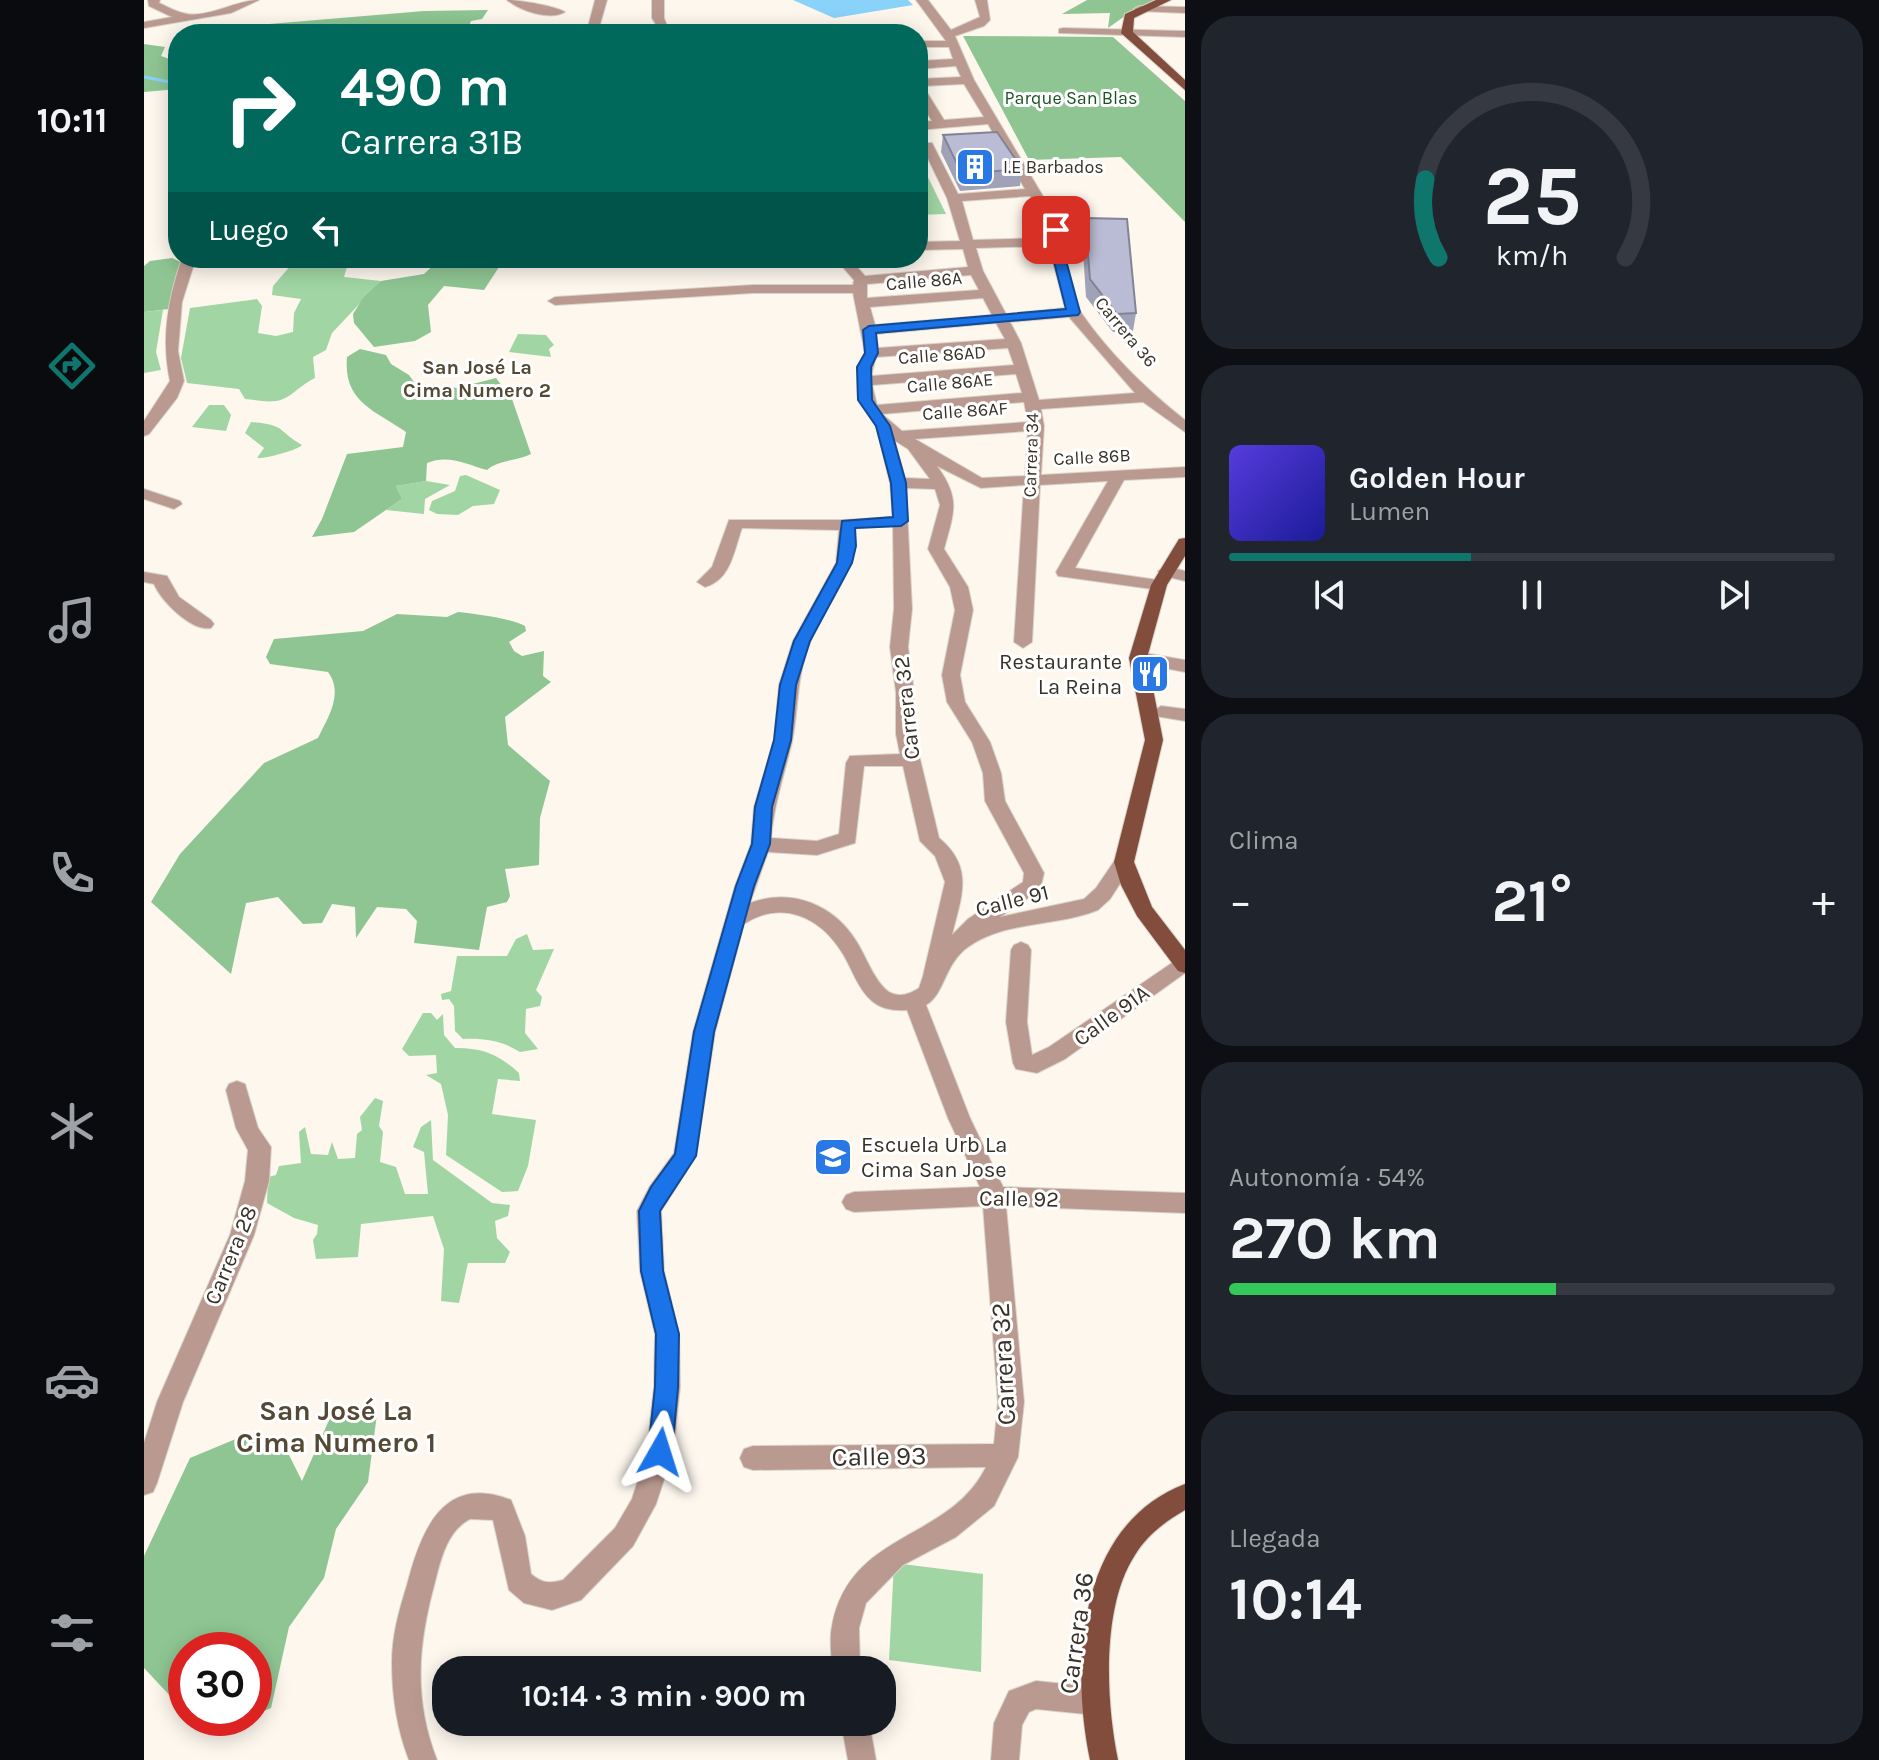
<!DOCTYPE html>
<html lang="es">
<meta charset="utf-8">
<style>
:root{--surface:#171b24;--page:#20242c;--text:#f1f3f6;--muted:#9ea1a6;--line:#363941;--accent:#0f766e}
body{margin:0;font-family:Karla,sans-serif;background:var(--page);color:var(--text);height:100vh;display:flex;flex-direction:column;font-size:30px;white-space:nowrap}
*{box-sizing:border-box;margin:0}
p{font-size:26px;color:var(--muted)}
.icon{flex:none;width:44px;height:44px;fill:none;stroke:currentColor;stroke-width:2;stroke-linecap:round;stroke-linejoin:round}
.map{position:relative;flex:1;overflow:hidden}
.side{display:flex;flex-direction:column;gap:16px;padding:16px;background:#0d0f14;width:694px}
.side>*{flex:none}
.guide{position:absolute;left:24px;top:24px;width:760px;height:244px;border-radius:32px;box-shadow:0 4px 20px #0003;background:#00695c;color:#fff;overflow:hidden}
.speed{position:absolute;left:24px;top:1632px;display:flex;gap:16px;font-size:40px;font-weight:700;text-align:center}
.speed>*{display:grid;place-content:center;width:104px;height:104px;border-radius:50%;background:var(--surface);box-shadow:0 4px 20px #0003;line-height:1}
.speed .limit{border:12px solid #d22;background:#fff;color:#111}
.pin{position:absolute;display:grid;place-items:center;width:68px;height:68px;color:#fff;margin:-34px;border-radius:16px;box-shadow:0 4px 12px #0006}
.me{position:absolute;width:88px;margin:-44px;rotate:6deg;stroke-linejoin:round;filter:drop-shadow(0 0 6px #0008)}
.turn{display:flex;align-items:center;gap:28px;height:168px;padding:0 40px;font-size:36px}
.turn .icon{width:104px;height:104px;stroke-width:2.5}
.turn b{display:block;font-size:56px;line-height:68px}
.then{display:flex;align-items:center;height:76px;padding:0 40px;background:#0003;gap:16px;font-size:30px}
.big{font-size:60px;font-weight:700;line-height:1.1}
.side .widget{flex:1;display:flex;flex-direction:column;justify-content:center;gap:12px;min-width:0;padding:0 28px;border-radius:32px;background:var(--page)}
.side .dial{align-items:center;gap:0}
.dial svg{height:208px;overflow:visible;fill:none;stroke:var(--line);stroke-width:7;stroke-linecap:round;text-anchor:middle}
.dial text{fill:var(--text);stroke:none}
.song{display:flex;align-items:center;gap:24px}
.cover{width:96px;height:96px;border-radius:12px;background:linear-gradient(135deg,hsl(250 70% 55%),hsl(240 70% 35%))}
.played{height:8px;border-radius:4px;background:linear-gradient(90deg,var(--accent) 40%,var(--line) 40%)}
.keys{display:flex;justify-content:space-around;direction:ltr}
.heat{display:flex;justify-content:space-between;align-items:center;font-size:44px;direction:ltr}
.charge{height:12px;border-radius:6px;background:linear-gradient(90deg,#34c759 54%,var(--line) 0)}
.trip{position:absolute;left:288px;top:1656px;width:464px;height:80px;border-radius:32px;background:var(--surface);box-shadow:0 4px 20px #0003;font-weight:700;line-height:80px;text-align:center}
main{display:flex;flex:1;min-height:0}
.tab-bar{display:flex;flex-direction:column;width:144px;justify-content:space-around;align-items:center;background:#090b0e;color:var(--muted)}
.tab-bar .icon{width:56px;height:56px}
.tab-bar .selected{color:var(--accent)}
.tab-bar b{font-size:36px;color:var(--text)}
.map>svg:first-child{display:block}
.green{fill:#a1d6a4}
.forest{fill:#8fc593}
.water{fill:#89d2f9}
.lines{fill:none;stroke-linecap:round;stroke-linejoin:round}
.stream{stroke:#89d2f9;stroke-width:3}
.minor-casing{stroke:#d9d3ca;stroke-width:2}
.major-casing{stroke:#d9d3ca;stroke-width:2}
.minor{fill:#ba9a90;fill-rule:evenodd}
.major{fill:#824d3c;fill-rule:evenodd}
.wall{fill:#a0a2b7}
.building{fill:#babcd5;stroke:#828495;stroke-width:2}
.route{fill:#1a73e8;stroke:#114b97;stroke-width:2}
.labels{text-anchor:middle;stroke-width:6;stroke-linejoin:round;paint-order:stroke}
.far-park-label{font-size:18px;fill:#1a5122;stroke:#fff}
.far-poi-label{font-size:18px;fill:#373128;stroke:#fff;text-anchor:start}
.far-street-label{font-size:18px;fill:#373128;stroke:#fff}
.far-neighbourhood-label{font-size:20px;font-weight:bold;fill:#544935;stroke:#fff}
.poi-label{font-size:22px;fill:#373128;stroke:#fff;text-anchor:end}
.street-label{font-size:22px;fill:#373128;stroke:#fff}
.near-street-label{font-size:26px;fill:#373128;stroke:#fff}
.near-neighbourhood-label{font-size:28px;font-weight:bold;fill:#544935;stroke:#fff}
</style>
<main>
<nav class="tab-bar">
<b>10:11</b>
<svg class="icon selected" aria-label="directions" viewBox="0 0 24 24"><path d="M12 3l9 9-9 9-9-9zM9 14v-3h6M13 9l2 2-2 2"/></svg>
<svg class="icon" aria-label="music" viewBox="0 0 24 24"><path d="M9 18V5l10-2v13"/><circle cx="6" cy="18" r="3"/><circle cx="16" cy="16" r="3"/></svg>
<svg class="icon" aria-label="phone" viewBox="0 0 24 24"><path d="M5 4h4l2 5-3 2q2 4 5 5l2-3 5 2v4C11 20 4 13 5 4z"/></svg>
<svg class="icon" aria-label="climate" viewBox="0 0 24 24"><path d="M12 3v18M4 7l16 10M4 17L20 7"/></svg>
<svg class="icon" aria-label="car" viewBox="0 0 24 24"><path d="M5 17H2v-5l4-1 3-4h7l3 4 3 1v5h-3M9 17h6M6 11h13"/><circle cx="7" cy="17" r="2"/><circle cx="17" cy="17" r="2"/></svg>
<svg class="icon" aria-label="filters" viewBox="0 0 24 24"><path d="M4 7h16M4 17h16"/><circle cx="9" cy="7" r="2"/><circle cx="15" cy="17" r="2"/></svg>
</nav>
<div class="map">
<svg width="1041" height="1760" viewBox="0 0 1041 1760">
<rect width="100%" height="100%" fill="#fdf7ee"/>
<g class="green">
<path d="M774 157 802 214 774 215Z"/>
<path d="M185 259 205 260 200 277 237 281 188 333 182 350 169 357 171 378C158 384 149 395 139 399 128 404 113 400 101 399L95 389 43 383 37 358 46 308 113 299 118 306 114 333 132 336 149 332 150 313 157 299 128 295 129 286 148 264Z"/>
<path d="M19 310 12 352 17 370 0 373V312Z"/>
<path d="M374 334 402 335 410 345 405 349 407 357 365 352Z"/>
<path d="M65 405H80L87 415 82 431 48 427Z"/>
<path d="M107 422C143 425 132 430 158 445 154 450 121 459 113 458L120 448 101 433Z"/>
<path d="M322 475 356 490 350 504 329 506 314 515 293 514 285 510 288 501 311 491 316 476Z"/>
<path d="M282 481 306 485 281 499 280 514 242 510 258 499 252 486Z"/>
<path d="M383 934 389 950 410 949 392 990 398 997 396 1006 382 1009 381 1033 394 1049 376 1052C359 1041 340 1038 319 1039L311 1031 310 1006 305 999 298 1000 297 994 307 991 313 956H363L372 939Z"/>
<path d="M279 1013H287L293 1020 299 1014 300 1035 311 1048C339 1048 354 1054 375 1073L376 1081 354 1079 348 1114 392 1120 384 1166 374 1191 358 1192 302 1155 304 1115 297 1084 282 1075 293 1073 292 1055 265 1056 258 1049Z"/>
<path d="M231 1098 239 1101 235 1126 239 1132 236 1162 252 1167 261 1194H284L280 1152 269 1147 277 1127 287 1120 289 1160 348 1203 366 1205 364 1216 351 1221 353 1238 366 1252 361 1263H324L315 1303 297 1301 300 1249 289 1216 217 1224 214 1257 172 1259 169 1240 173 1234 174 1225 150 1218 123 1203 124 1177 132 1175 135 1166 157 1163 155 1132 161 1127 167 1154 184 1155 188 1142 194 1159 211 1158 213 1134 218 1130 216 1117Z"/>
<path d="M750 1563 839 1574 837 1672 745 1660Z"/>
</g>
<g class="forest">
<path d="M943 0H1015L991 8 979 31 981 16 964 28 966 13 918 14Z"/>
<path d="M344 10 338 19 327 21 322 34H85L88 27 280 11Z"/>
<path d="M819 36 969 37 1041 101V222L977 157 885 160Z"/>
<path d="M0 44 21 47 17 56 34 62V89L0 92Z"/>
<path d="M28 258 39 263 25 309 0 312V266L6 261Z"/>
<path d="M297 258H361L340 290 300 286 284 305 287 332 271 341 230 347 210 323 209 314 219 298 237 281 280 274Z"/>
<path d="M216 349 242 355 247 364 265 375 280 396 303 394 306 387 313 388 352 378 368 399 387 454C374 461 353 460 343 470 322 464 304 454 283 463L282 481 252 486 258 499 210 532 168 537 178 519 203 454 259 447 262 432C230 410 199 402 203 357Z"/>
<path d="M314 612C332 614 366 618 381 626L382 631 365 642 370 651 378 656 400 651 399 676 407 682 361 717 364 745 406 781 396 818 395 865 361 869 366 896 363 902 343 907 335 950 270 943 273 921 262 909 233 907 212 938 211 907 188 904 178 923 159 924 134 897 102 903 87 974 7 902 36 854 120 763 174 738C184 717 200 694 184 672L126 664 122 657 130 639 219 631 253 614 303 617Z"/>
<path d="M233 1414 224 1482 192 1529 180 1578 145 1627 127 1708 110 1715V1650H42V1704L30 1700 0 1668V1556L46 1458 99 1436 144 1453 158 1481 186 1418Z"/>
</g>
<path class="water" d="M649 0H764L769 5 690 18Z"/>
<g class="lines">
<path class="stream" d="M0 77 26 82 34 87"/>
<g class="minor-casing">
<g id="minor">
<path d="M4 0H16L15 3C22 6 31 11 39 13 62 20 91 0 115 0L87 13 0 28V22L28 17 5 6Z"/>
<path d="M363 0C375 0 411 6 421 12 406 21 376 11 363 0Z"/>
<path d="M451 0H463L455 28 449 34H436L444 27Z"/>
<path d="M508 0H520V18L526 34H518L508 18Z"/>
<path d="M772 0H784L807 30 836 17 831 0H843L846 20 840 26 811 36 830 80 919 230C917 247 928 299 938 314 965 353 1003 390 1041 420V432L999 402 897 409 900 426 897 475 1041 467V477L980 480 931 568 1021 581 1023 585 1015 590 914 576 912 572 964 481 896 485 888 642 879 648 870 642 880 485 837 488 793 466C817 499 810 512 800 549L824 587 829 610 816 675 821 702 846 742 857 773 861 801 900 873 896 890 856 917 940 899 952 888 973 857H987L990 862 966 899 954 910C913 927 862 920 824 947 800 964 801 994 782 1005L826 1118 859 1187 1041 1193V1213L862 1206 880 1402 874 1457 850 1506 812 1537 759 1565 722 1603 715 1628 716 1670H688C688 1656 685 1640 688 1626 706 1530 805 1542 842 1467L609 1470 600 1467 596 1458 600 1449 609 1446 850 1444 854 1402 839 1206 710 1212 702 1209 698 1202 702 1195 710 1192 836 1187 804 1118 763 1010C751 1011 737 1009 728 1001 714 989 708 969 699 954 677 917 638 899 600 924L571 1032 552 1156 517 1211 520 1271 535 1334 536 1387 529 1452 512 1504 489 1546 437 1600 408 1610 380 1603 365 1590 349 1520 326 1519C303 1531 297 1559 291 1582 274 1644 269 1699 293 1760H265C253 1729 248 1696 248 1663 248 1635 255 1611 263 1585 277 1531 299 1473 367 1500L381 1536 387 1574C398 1583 405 1584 419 1580L471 1528 488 1499 503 1452 510 1387 511 1334 496 1271 493 1211 506 1186 530 1153 549 1032 591 886 607 844 610 807 630 740 635 685 649 641 692 563 695 530 598 528C590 550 587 580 561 587L553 582 568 567 585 520H699L749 517 746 483 732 425 714 396 713 370 721 353 709 293H609L411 305 404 301 411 297 609 285H709L710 280 691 258H705L721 276 824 267 819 249 774 250V242L816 241 803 198 778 146 780 143H788L814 194 881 189 844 124 774 130V122L788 121 774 98V79L817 77 812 66 774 69V61L809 59 805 47H774V41H802ZM820 84 840 117 800 120 779 86ZM886 196 905 230V238L829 240 818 201ZM905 246 921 308 862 314 839 271 832 248ZM827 275 835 290 723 298V284ZM839 298 848 315 731 325 726 307ZM925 317 991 393 895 400 877 343 866 322ZM852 323 861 339 734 348 732 334ZM864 348 870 365 727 376 732 357ZM872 374 878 393 733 405 728 385ZM880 402 884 422 758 431 738 414ZM884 431 881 476 838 478 771 439ZM750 440 764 449 786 479 761 478ZM762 488 791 489 796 505 784 549 806 587 811 610 798 675 803 702 828 742 839 773 841 801 880 873 879 882 824 919 808 935C817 897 831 868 795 838L770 734V692L764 647 768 609ZM749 526 750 609 746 647 752 692V734L756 754 706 756 702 763 695 834 673 841 627 838C630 804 640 775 648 742 655 707 652 675 667 640 683 602 714 572 711 528ZM720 766H759L776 841 791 856 801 882 779 976 775 988C766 994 755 998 745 992 731 982 723 959 714 944 692 906 649 887 606 903L624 852 673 855 711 843Z"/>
<path d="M996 6 1041 7V13L992 11 990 9Z"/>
<path d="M919 28 1041 31V37L915 33V29Z"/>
<path d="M38 258H52L38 302 34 351 40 381 33 398 5 434 0 436V421L26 381C17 337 24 300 38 258Z"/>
<path d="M0 489 36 501 38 504 30 509 0 499Z"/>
<path d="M1022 566 1041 571V581L1016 575 1014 571Z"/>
<path d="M0 572 23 576 35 597 67 620 70 624 67 628C48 632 17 601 10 584L0 582Z"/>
<path d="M994 652 1041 660V672L988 662 985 658Z"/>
<path d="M1017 706 1041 709V721L1011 716 1008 712Z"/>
<path d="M877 942 884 945 887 950 883 1022 888 1055 905 1047 1041 954V973L921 1059 893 1073 872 1069 869 1063 862 1022 867 950 870 945Z"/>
<path d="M93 1081 101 1084 114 1128 127 1147 125 1181 110 1235 39 1402 13 1483 9 1492 0 1495V1443L13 1402 86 1235 101 1181 104 1150 92 1128 82 1090 85 1084Z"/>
<path d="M892 1681 951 1687 961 1691 965 1701 961 1711 951 1715 892 1709 885 1712 878 1725 875 1760H847L850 1723 865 1691Z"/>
<path d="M697 1722H725L732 1760H704Z"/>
</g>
</g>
<g class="major-casing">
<g id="major">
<path d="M1012 0H1027L990 18 989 32 1041 80V90L977 33 981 14Z"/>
<path d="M1041 538V556L1023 585 1003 658 1019 740 990 862 1008 907 1041 950V973L1034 971 993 916 977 885 970 862 1001 740 985 658 1007 585 1035 539Z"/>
<path d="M1041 1484V1510C1022 1521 1003 1535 991 1555 957 1607 962 1702 974 1760H946C926 1663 934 1525 1041 1484Z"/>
</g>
</g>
<use href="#minor" class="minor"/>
<use href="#major" class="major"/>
</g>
<g class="wall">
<path d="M799 135 878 169 876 186 816 191 797 152Z"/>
<path d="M941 218 992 313 989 331 969 332 942 297 938 236Z"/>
</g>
<g class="building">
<path d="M853 132 878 169 818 174 799 135Z"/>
<path d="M941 218 983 219 992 313 973 314 946 279Z"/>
</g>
<path class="route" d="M908 227 918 230 917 242 936 312 934 315 732 333 734 353 727 367 728 400 746 426 762 483 764 521 757 526 711 528 712 546 708 563 666 641 652 685 647 740 628 807 626 844 610 886 570 1032 552 1156 516 1211 519 1271 535 1334 534 1387 528 1452 524 1460 516 1463 507 1460 504 1452 511 1387 512 1334 497 1271 495 1211 507 1187 531 1154 550 1032 592 886 608 844 611 807 630 740 636 685 650 641 693 563 698 521 749 517 747 483 732 426 714 400 713 367 721 353 719 330 725 326 922 309 905 242Z"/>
<defs>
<g id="building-square" transform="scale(2)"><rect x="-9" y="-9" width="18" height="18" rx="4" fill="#2978e4" stroke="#fff"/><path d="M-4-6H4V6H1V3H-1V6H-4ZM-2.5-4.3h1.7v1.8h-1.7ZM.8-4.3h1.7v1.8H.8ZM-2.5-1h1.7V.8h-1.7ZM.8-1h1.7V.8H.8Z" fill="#fff"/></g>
<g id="restaurant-square" transform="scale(2)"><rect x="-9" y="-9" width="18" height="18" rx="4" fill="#2978e4" stroke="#fff"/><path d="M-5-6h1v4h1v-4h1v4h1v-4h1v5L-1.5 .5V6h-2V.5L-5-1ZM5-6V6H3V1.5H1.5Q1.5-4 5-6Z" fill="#fff"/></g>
<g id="school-square" transform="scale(2)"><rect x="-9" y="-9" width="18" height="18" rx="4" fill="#2978e4" stroke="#fff"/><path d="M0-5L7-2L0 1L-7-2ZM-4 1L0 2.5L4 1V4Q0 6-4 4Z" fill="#fff"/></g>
</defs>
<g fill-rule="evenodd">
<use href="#building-square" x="831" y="167"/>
<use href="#restaurant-square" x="1006" y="674"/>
<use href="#school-square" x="689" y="1157"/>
</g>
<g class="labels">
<g class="far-park-label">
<text x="927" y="104">Parque San Blas</text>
</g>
<g class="far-poi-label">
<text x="859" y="173">I.E Barbados</text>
</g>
<g class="far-street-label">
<text transform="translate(780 281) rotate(-5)" y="6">Calle 86A</text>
<text transform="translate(982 332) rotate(50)" y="6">Carrera 36</text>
<text transform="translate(798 355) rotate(-4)" y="6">Calle 86AD</text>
<text transform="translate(806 383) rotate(-5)" y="6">Calle 86AE</text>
<text transform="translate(821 411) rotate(-4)" y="6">Calle 86AF</text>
<text transform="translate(887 455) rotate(-88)" y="6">Carrera 34</text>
<text transform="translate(948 457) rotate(-3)" y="6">Calle 86B</text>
</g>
<g class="far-neighbourhood-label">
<text x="333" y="374">San José La<tspan x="333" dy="23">Cima Numero 2</tspan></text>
</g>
<g class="poi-label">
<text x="978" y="669">Restaurante<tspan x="978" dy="25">La Reina</tspan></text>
<text x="717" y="1152" text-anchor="start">Escuela Urb La<tspan x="717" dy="25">Cima San Jose</tspan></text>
</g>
<g class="street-label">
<text transform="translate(762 708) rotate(-96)" y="8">Carrera 32</text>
<text transform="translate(868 900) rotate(-14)" y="8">Calle 91</text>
<text transform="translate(967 1015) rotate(-36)" y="8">Calle 91A</text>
<text transform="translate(875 1198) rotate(1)" y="8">Calle 92</text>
<text transform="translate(86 1255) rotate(-68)" y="8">Carrera 28</text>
</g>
<g class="near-street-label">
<text transform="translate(859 1364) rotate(-93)" y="9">Carrera 32</text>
<text transform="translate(735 1456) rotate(-1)" y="9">Calle 93</text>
<text transform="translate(932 1633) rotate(-82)" y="9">Carrera 36</text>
</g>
<g class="near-neighbourhood-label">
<text x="192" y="1420">San José La<tspan x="192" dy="32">Cima Numero 1</tspan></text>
</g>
</g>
</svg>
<div class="speed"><div class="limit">30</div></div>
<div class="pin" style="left:912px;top:230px;background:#d93025"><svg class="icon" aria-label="arrive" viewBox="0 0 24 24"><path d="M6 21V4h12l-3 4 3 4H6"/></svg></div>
<svg class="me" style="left:516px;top:1452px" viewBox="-20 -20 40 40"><path d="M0-17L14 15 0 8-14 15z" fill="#1a73e8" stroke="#fff" stroke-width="4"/></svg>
<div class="trip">10:14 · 3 min · 900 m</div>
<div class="guide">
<div class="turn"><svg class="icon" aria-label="right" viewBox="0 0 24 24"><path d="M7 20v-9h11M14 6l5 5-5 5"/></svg><div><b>490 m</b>Carrera 31B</div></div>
<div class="then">Luego<svg class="icon" aria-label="left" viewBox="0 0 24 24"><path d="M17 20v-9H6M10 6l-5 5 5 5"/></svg></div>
</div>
</div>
<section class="side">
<div class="widget dial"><svg viewBox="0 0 100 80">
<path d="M14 69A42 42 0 1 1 86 69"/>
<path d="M14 69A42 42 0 0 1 9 39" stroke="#0f766e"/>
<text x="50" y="56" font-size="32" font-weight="700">25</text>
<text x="50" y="72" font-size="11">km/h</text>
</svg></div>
<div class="widget">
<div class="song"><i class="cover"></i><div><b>Golden Hour</b><p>Lumen</p></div></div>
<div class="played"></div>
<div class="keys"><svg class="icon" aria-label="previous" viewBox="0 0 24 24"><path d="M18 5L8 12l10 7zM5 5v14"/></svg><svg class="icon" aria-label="pause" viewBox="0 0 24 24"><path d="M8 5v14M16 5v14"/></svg><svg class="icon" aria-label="next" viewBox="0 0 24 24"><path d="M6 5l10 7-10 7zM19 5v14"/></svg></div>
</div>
<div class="widget"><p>Clima</p>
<div class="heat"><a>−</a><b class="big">21°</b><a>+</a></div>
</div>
<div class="widget"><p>Autonomía · 54%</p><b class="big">270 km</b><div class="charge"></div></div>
<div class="widget"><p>Llegada</p><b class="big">10:14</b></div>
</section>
</main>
